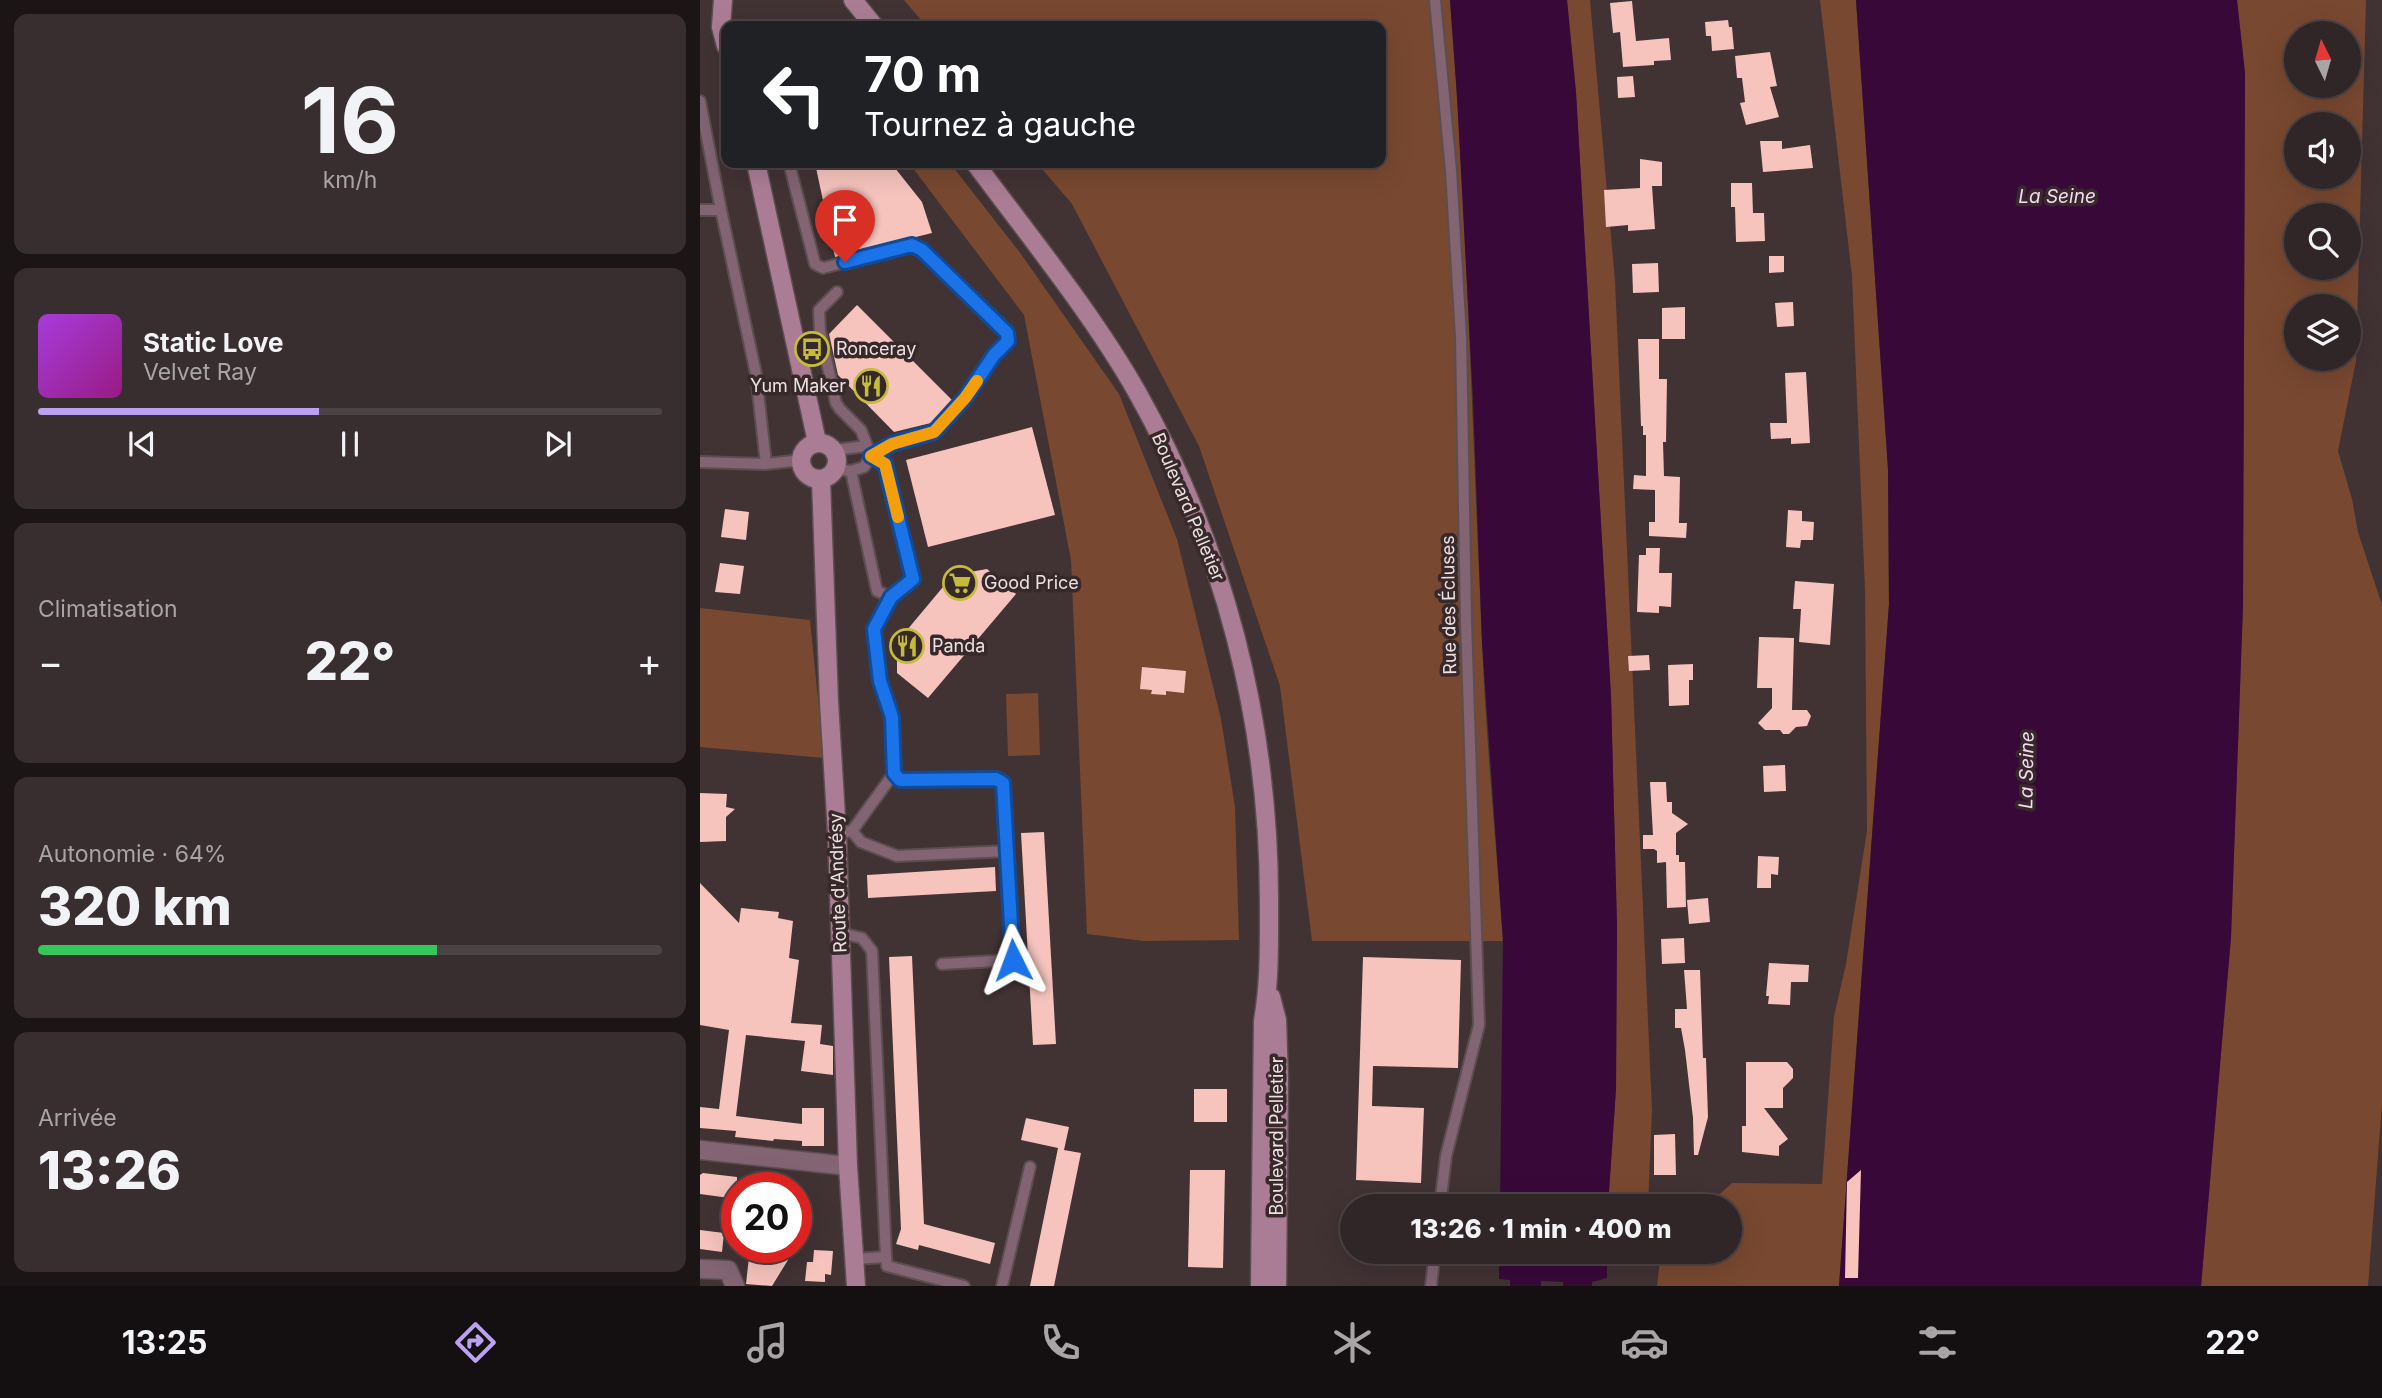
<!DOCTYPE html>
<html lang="fr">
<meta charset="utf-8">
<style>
:root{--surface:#312627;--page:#392e2f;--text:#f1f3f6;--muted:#a8a5a7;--line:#4c4344;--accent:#bca0f2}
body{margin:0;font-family:Inter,sans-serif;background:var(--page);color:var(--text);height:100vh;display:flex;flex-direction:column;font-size:26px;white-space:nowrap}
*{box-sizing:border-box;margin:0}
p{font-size:23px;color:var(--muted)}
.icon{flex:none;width:38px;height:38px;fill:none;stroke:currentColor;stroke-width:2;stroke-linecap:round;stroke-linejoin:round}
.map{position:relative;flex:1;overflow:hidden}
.sheet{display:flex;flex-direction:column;gap:14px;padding:14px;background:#1b1515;width:700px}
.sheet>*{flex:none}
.banner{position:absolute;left:21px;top:21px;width:665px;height:147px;border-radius:14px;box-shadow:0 7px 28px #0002,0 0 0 2px var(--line);background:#202124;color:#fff;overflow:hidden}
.needle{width:46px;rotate:355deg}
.controls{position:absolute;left:1584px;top:21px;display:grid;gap:14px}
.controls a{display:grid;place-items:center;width:77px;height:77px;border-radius:50%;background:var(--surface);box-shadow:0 7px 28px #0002,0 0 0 2px var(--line);font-size:35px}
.speed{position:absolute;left:21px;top:1172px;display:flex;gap:14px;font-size:35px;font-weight:700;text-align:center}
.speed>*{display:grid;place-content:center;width:91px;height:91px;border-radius:50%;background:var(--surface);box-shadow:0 7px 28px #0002,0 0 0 2px var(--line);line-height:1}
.speed .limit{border:10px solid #d22;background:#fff;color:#111}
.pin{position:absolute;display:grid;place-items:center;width:60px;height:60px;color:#fff;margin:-72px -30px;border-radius:50% 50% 50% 0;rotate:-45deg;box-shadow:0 0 7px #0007}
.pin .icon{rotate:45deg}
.me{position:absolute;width:77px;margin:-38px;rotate:357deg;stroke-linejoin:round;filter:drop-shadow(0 0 5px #0008)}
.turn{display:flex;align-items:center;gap:24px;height:147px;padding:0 28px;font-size:32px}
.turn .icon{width:91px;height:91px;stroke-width:2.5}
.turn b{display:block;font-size:49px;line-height:60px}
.big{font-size:52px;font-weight:800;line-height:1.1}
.sheet .card{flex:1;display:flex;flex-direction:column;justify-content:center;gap:10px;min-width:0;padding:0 24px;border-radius:14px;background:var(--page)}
.sheet .dial{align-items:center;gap:0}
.dial b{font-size:91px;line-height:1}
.song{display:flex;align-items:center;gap:21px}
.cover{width:84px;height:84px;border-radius:10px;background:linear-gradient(135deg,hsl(280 70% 55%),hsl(310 70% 35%))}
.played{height:7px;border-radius:4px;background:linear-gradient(90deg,var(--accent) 45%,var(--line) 45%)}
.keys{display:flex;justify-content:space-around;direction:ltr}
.heat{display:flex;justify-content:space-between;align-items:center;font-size:38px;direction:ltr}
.charge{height:10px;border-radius:5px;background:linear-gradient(90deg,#34c759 64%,var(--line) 0)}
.trip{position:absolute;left:640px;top:1194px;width:402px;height:70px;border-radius:35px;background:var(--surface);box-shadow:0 7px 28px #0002,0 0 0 2px var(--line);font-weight:800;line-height:70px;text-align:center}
.dock{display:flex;height:112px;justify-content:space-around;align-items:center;background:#140f10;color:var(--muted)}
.dock .icon{width:49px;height:49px}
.dock .selected{color:var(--accent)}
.dock b{font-size:32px;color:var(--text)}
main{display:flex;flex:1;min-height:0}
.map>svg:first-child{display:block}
.green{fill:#794830;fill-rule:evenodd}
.water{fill:#380938}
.building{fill:#f6c3bd}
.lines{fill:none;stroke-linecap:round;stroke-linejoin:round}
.lane-casing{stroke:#5c4e50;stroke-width:14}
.street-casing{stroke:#5c4e50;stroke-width:21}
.secondary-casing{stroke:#5c4e50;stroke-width:21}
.lane{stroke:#826473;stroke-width:10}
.street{stroke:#826473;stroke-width:18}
.secondary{stroke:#ab7d94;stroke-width:18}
.route-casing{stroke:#114b97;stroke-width:18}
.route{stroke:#1a73e8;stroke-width:12}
.slow{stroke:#f59e0b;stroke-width:12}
.labels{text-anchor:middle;stroke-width:7;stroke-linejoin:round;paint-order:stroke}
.poi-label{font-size:18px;fill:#ebe1e3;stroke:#37282a;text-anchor:start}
.street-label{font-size:18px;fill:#ebe1e3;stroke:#37282a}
.water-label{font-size:19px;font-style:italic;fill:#f7d8f5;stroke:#37282a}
</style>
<main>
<section class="sheet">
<div class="card dial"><b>16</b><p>km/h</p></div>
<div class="card">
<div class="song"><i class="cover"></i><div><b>Static Love</b><p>Velvet Ray</p></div></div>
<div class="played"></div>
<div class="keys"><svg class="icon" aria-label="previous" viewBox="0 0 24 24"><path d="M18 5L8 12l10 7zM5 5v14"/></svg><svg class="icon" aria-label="pause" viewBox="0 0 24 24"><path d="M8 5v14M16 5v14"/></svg><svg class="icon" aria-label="next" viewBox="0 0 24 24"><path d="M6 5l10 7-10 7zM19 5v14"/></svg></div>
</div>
<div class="card"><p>Climatisation</p>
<div class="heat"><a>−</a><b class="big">22°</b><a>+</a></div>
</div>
<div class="card"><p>Autonomie · 64%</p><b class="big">320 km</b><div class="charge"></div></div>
<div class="card"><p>Arrivée</p><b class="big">13:26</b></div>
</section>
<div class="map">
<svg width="1682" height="1286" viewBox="0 0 1682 1286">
<rect width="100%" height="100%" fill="#413234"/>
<g class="green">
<path d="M204 0H750C767 213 772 427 782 640 786 741 796 841 803 941H612L580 686 499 446 372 204 337 163H681V26H226Z"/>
<path d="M867 0H890L915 281 952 1110 948 1206H908L916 1089 917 926 911 696 876 93Z"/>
<path d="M1120 0H1156L1188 469 1189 604 1139 1286H957L961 1251H1031V1206H1000L1014 1199 1032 1183 1122 1184 1134 1016 1146 964 1167 831 1165 590 1152 276Z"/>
<path d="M1537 0H1666L1656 361 1638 451 1652 499 1658 532 1682 605V1103L1668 1286H1501L1531 937 1543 605 1545 73ZM1596 33H1648V86H1596ZM1596 124H1648V177H1596ZM1596 215H1648V268H1596ZM1596 306H1648V359H1596Z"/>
<path d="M209 163H250L321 254 419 394 477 539 521 719 535 807 539 940 444 941 387 934 371 560 324 315Z"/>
<path d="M0 608 110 620 124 758 0 747Z"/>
<path d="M338 693 340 755 308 756 306 694Z"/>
</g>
<g class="water">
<path d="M750 0H867L876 92 911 696 917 926 916 1089 908 1206H800L803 941 782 643 773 400 757 96Z"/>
<path d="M1156 0H1537L1545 73 1543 605 1531 937 1501 1286H1139L1189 604 1188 469Z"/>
<path d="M799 1251H907V1278L892 1282V1286H863V1282L841 1281V1286H810V1280L799 1279Z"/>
</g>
<g class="building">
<path d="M932 1 936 41 969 38 971 60 954 61V65L923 67 920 32 913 33 910 3Z"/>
<path d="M1028 20 1029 27H1032L1034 49 1012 51 1011 36H1006L1005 22Z"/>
<path d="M1070 52 1077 86 1070 87 1079 117 1046 125 1040 103 1045 102 1042 78H1037L1035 56Z"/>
<path d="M933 76 935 97 918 98 917 77Z"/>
<path d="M1060 141H1082V149L1110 145 1113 168 1063 172Z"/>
<path d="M940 159 962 162V186H952L955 229 928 231V225L906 227 904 190 940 188Z"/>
<path d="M115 163H191L222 202 232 233 135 257Z"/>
<path d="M1031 183H1052L1053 213H1064L1065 241 1036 242 1035 207H1031Z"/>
<path d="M1069 256H1084V272L1069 273Z"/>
<path d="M958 263 959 292 933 293 932 264Z"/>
<path d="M1093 302 1094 326 1077 327 1075 303Z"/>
<path d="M157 305 252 400 231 423 194 432 138 375 129 334Z"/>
<path d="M985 307V339H962V308Z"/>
<path d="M938 339H959V379H967L966 442H963L964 476 980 477 979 523H987L986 538 949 536V522H955V490L933 489 934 475 946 476V435H943V426H941Z"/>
<path d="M1106 372 1110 443 1091 444V438L1071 439 1070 423H1087L1085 373Z"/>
<path d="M332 427 355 515 228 547 206 460Z"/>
<path d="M25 509 49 512 46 540 21 537Z"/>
<path d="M1088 510 1102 511V521L1114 522 1113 540H1101L1100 548 1086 547Z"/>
<path d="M946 548H960L959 573H972L971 607 959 606V613L937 612 939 555H946Z"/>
<path d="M20 563 44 566 40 594 15 592Z"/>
<path d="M287 569 316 594 228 698 197 673V642L253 575Z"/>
<path d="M1095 581 1134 584 1130 645 1099 642 1101 609H1093Z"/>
<path d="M1059 637 1094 638 1092 710H1107L1111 716 1107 726 1096 727 1089 734H1083L1080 730H1065L1058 723 1072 708V688H1057Z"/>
<path d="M949 655 950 670 929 671 928 656Z"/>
<path d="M993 664V680H989V705L969 706 968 665Z"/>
<path d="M442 667 486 671 484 693 466 691V695L451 694 452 690 440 689Z"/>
<path d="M1085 765 1086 791 1064 792 1063 766Z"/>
<path d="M950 782H966L967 802H972V813L988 824 976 833V855H979V862H985L986 907 967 908 966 862 957 863V851L954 849H943V835H953Z"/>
<path d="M0 793 27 794 26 807 35 809 26 817V841L0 842Z"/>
<path d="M344 832 356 1044 333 1045 321 833Z"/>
<path d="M1058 856 1079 857 1078 875 1071 874V888H1057Z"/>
<path d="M295 867 296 891 168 898 167 875Z"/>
<path d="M0 883 39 923 41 908 79 912 78 918 93 921 89 958 99 960 91 1023 122 1025 120 1044 133 1046V1075L101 1071 105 1041 46 1035 36 1116 102 1124V1108H124V1146H102V1141L74 1139 73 1141 35 1137 36 1131 0 1128V1107L19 1109 29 1030 0 1025Z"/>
<path d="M1008 898 1010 922 989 924 987 900Z"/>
<path d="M984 938 985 963 962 964 961 939Z"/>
<path d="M212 956 224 1224 295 1243 290 1264 219 1245 218 1250 196 1244 201 1229 189 957Z"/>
<path d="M663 957 761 960 758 1068 673 1066 672 1106 724 1108 721 1183 656 1180Z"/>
<path d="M1069 963 1109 965 1108 982H1091L1090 1005 1068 1004 1069 996H1066Z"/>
<path d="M984 970H1000L1003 1058H1006L1008 1117 998 1155H994L993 1118 985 1050 981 1028H975V1009H987Z"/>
<path d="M1046 1062H1087L1093 1069V1078L1083 1088V1108H1064L1088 1139 1079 1146V1156L1042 1152V1126H1046Z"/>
<rect x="494" y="1089" width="33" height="33"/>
<path d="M326 1118 369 1127 364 1150 381 1153 354 1286H330L358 1148 321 1140Z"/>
<path d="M975 1134 976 1175H954V1135Z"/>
<path d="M490 1170H525L523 1268 488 1267Z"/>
<path d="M1161 1170 1158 1278H1145L1147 1182Z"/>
<path d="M3 1173 37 1177V1199L0 1194V1175Z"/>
<path d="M0 1230 24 1233 22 1252 0 1249Z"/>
<path d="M50 1248H78L77 1259 88 1260 72 1286 46 1284Z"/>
<path d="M114 1250 133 1251 131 1275 125 1274V1282L105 1281 107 1262H113Z"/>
</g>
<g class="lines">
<g class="lane-casing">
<g id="lane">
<path d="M735 0 751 171 761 337 766 621 779 1025 746 1156 740 1206"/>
<path d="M0 101 21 210"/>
<path d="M89 163 115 264 123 268 212 245 222 250 307 333 308 341 294 355 265 398 234 432 192 444 171 456 164 467 151 471 136 469"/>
<path d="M0 210H21L56 374 66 464"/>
<path d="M135 450 166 446"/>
<path d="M0 462 66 464 93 461 100 463"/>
<path d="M151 471 177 591 191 597"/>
<path d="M194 773 200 780 297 779 303 783 313 960 242 964"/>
<path d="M152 831 161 842 197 856 308 851"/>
<path d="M137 833 152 831 194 773 192 717 180 681 175 629 191 597 213 579 185 464 171 456 161 430 140 409 136 403 120 331 119 310 137 292"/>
<path d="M141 933 162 938 172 951 186 1257"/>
<path d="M154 1259 186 1257 187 1266 264 1286"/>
<path d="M302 1286 330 1167"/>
<path d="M731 1286 735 1251"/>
</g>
</g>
<g class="street-casing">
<g id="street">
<path d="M0 1150 148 1166"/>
<path d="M0 1269 28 1270 35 1286"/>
</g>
</g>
<g class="secondary-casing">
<g id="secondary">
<path d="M23 0 21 27 26 46"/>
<path d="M153 0 174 26"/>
<path d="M56 163 117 442"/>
<path d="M275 163C329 236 392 313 437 392 524 547 569 722 569 900 569 941 570 981 563 1021L560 1286"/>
<circle cx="119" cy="461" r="18"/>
<path d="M121 480 129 702 137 833 148 1166 156 1286"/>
<path d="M571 997 577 1020 579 1079 577 1286"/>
</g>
</g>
<use href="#lane" class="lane"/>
<use href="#street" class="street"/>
<use href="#secondary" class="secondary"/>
</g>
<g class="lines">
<g class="route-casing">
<path id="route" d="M145 262 212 245 222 250 307 333 308 341 294 355 265 398 234 432 192 444 171 456 185 464 213 579 191 597 174 629 180 681 192 717 194 773 200 780 296 779 303 783 313 960"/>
</g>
<use href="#route" class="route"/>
<path class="slow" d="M198 517 185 464 171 456 192 444 234 432 265 398 277 381"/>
</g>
<defs>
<g id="bus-ring" transform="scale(1.75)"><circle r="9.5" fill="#37282a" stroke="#c6bc3c" stroke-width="1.5"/><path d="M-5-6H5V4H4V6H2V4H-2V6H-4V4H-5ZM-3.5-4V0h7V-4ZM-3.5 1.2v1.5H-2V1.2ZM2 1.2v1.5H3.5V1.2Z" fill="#c6bc3c"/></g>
<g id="restaurant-ring" transform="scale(1.75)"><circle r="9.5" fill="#37282a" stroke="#c6bc3c" stroke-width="1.5"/><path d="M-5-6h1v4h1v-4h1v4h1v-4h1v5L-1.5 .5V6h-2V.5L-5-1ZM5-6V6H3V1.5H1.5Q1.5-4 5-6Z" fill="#c6bc3c"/></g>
<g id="supermarket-ring" transform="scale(1.75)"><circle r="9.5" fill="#37282a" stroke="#c6bc3c" stroke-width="1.5"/><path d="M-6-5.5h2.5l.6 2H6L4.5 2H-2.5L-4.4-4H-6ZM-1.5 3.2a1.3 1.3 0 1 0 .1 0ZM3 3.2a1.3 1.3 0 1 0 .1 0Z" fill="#c6bc3c"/></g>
</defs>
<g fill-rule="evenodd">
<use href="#bus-ring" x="112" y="349"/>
<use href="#restaurant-ring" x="171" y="386"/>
<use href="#supermarket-ring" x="260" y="583"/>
<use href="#restaurant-ring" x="207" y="646"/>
</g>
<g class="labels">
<g class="poi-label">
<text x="136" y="355">Ronceray</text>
<text x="146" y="392" text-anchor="end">Yum Maker</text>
<text x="284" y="589">Good Price</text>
<text x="232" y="652">Panda</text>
</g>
<g class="street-label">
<text transform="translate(488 507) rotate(67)" y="6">Boulevard Pelletier</text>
<text transform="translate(749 605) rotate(-91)" y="6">Rue des Écluses</text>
<text transform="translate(138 883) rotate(-92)" y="6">Route d'Andrésy</text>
<text transform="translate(577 1136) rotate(-90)" y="6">Boulevard Pelletier</text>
</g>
<g class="water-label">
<text x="1357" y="203">La Seine</text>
<text transform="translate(1326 770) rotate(-89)" y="7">La Seine</text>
</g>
</g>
</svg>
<div class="controls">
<a><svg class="needle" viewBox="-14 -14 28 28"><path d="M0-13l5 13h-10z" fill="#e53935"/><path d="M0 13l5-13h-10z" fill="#a8a5a7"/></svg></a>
<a><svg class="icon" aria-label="sound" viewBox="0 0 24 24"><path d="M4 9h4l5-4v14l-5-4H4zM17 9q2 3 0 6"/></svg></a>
<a><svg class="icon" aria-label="search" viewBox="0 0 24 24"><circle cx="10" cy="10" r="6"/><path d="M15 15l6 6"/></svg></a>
<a><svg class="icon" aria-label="layers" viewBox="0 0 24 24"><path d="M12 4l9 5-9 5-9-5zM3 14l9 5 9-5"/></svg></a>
</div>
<div class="speed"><div class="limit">20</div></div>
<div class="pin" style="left:145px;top:262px;background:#d93025"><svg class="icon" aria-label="arrive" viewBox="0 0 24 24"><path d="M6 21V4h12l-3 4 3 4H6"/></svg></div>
<svg class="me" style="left:313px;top:960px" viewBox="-20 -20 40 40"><path d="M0-17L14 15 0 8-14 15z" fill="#1a73e8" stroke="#fff" stroke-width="4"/></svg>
<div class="trip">13:26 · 1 min · 400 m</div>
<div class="banner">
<div class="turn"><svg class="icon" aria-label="left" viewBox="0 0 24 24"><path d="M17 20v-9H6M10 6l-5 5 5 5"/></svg><div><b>70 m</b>Tournez à gauche</div></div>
</div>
</div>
</main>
<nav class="dock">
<b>13:25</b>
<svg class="icon selected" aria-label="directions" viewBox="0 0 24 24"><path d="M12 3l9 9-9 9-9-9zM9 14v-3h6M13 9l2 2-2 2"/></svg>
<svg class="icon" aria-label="music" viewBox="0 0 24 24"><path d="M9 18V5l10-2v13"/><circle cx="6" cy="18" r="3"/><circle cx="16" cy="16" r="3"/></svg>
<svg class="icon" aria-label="phone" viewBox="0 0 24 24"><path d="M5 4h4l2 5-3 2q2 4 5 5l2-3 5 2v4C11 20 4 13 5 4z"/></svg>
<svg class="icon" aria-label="climate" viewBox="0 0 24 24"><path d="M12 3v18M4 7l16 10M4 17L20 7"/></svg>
<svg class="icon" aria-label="car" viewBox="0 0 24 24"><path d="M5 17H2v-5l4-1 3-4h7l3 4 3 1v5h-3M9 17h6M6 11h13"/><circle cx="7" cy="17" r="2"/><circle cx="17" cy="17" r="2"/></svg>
<svg class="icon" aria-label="filters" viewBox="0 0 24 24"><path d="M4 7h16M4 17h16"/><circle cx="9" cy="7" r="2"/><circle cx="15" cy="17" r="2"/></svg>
<b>22°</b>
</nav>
